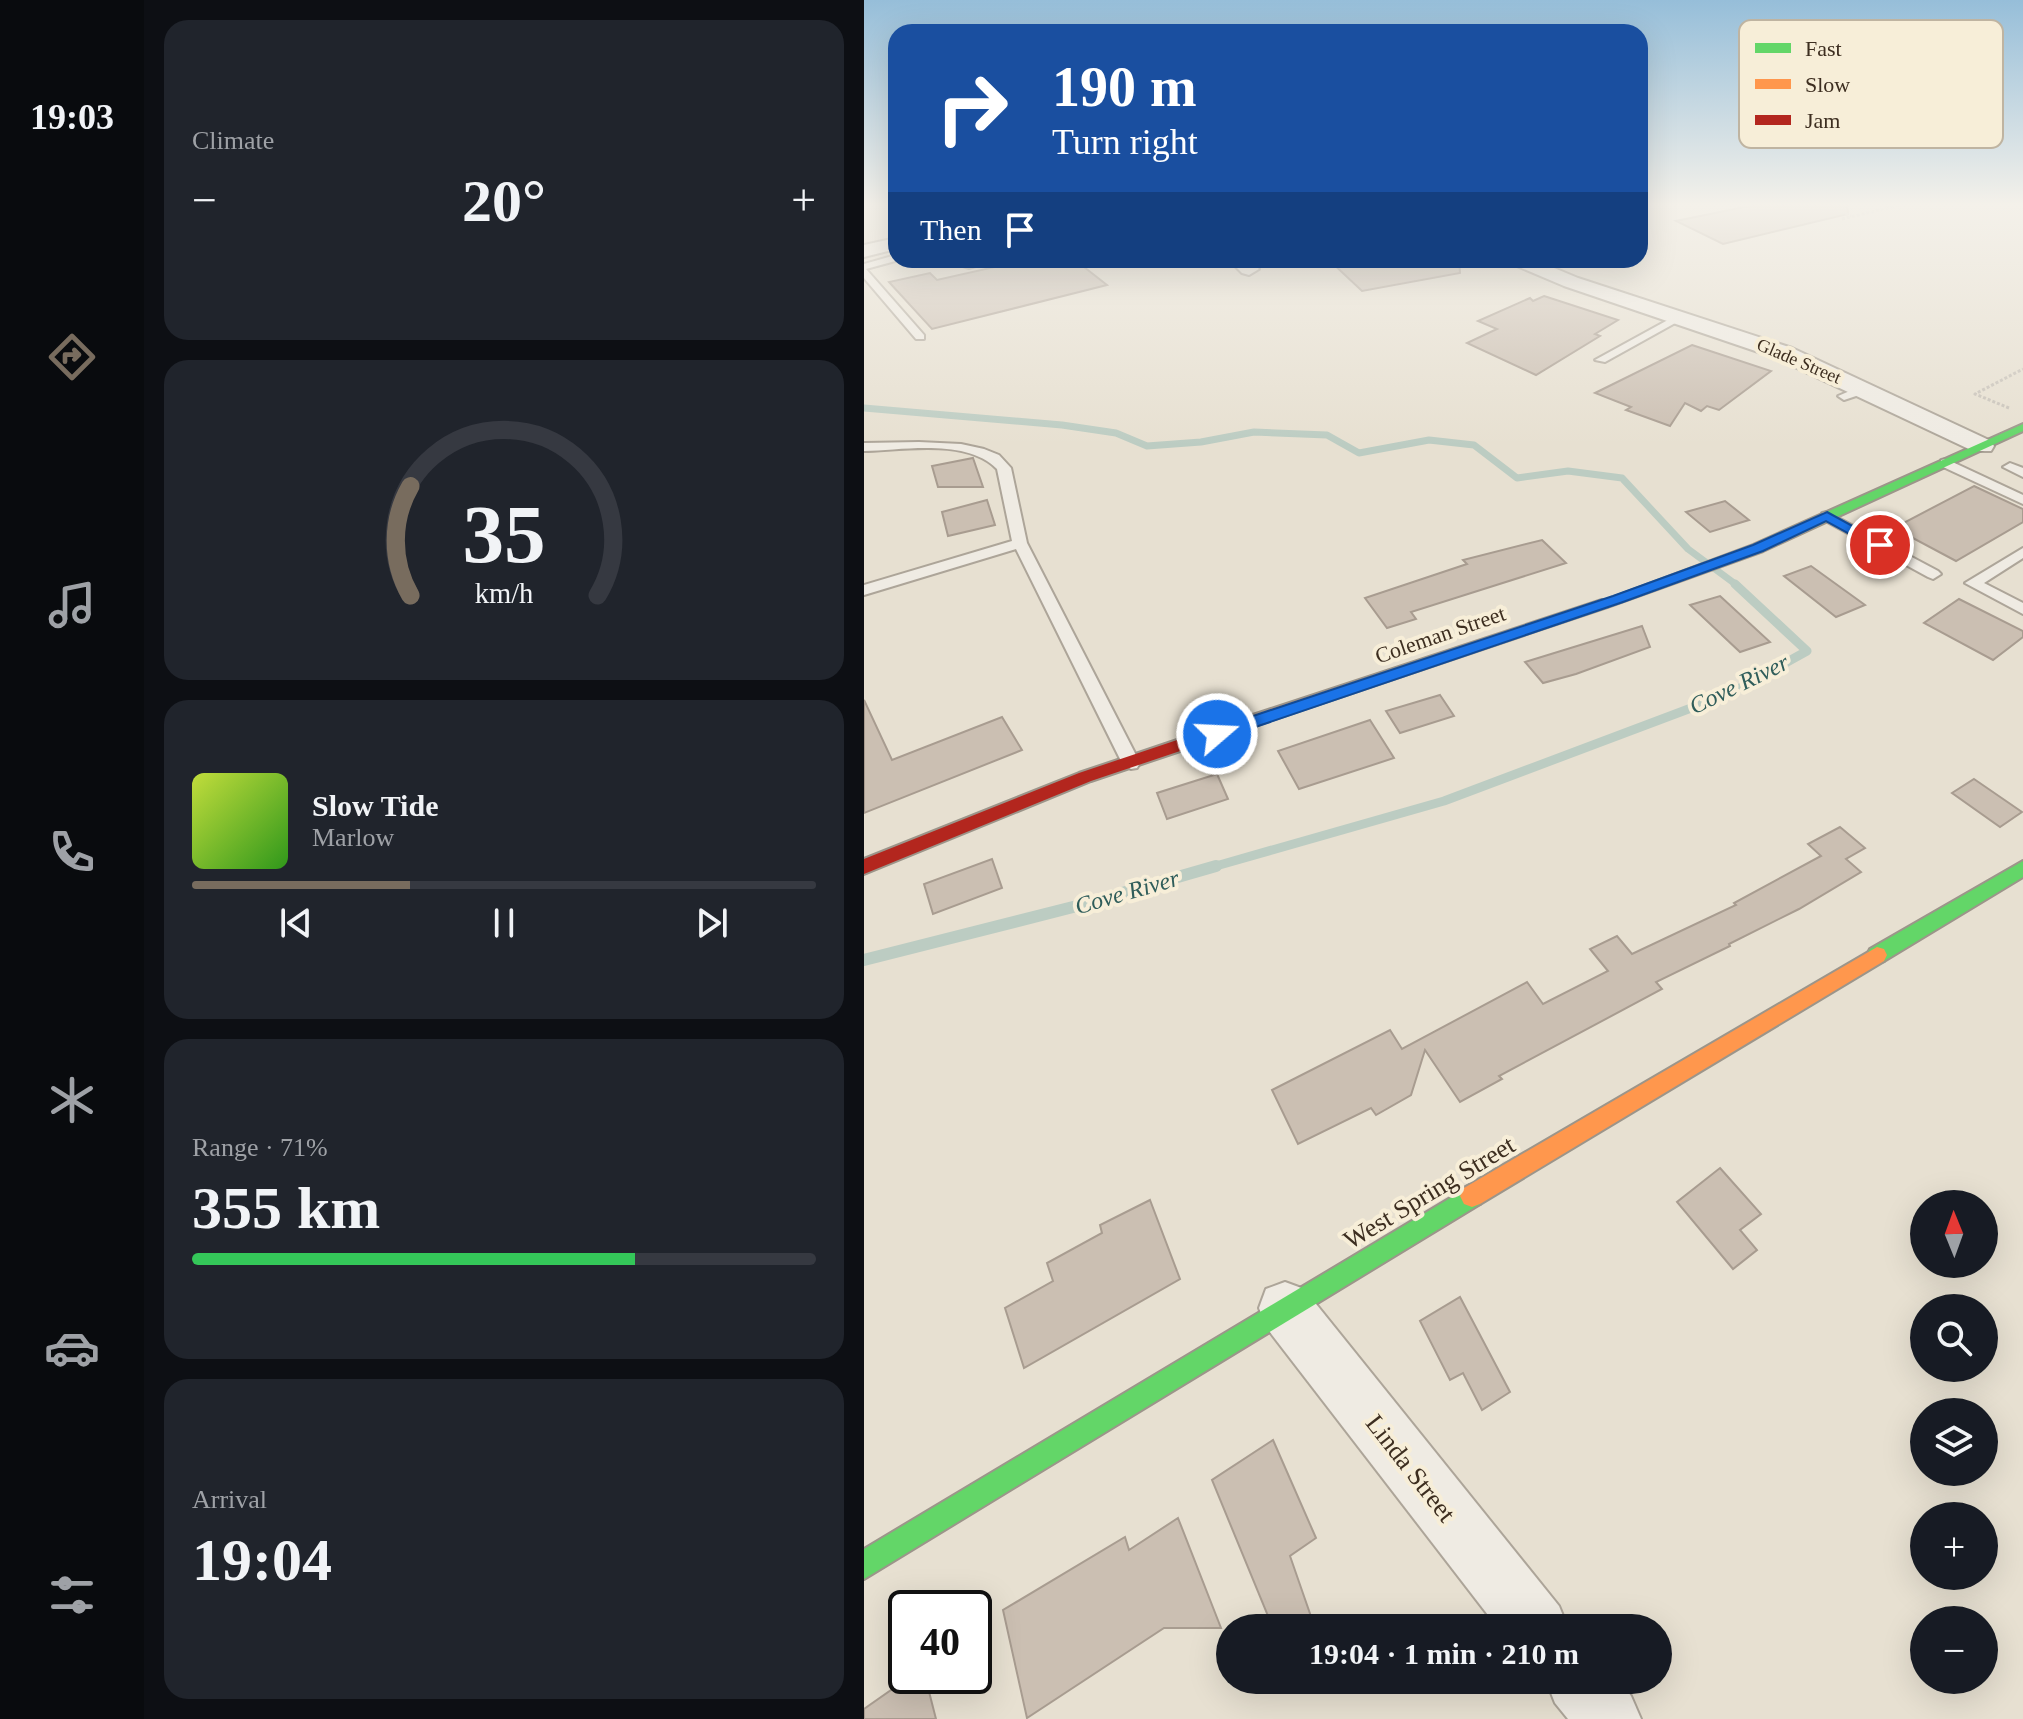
<!DOCTYPE html>
<meta charset="utf-8">
<style>
:root{--surface:#171b24;--page:#20242c;--text:#f1f3f6;--muted:#9ea1a6;--line:#363941;--accent:#786c5e}
body{margin:0;font-family:"Times New Roman",serif;background:var(--page);color:var(--text);height:100vh;display:flex;flex-direction:column;font-size:30px;white-space:nowrap}
*{box-sizing:border-box;margin:0}
p{font-size:26px;color:var(--muted)}
.icon{flex:none;width:44px;height:44px;fill:none;stroke:currentColor;stroke-width:2;stroke-linecap:round;stroke-linejoin:round}
.map{position:relative;flex:1;overflow:hidden}
.panel{display:flex;flex-direction:column;gap:20px;padding:20px;background:#0d0f14;width:720px}
.panel>*{flex:none}
.hud{position:absolute;left:24px;top:24px;width:760px;height:244px;border-radius:24px;box-shadow:0 8px 32px #0002;background:#1a4fa0;color:#fff;overflow:hidden}
.needle{width:52px;rotate:359deg}
.fabs{position:absolute;left:1046px;top:1190px;display:grid;gap:16px}
.fabs a{display:grid;place-items:center;width:88px;height:88px;border-radius:50%;background:var(--surface);box-shadow:0 8px 32px #0002;font-size:40px}
.speed{position:absolute;left:24px;top:1590px;display:flex;gap:16px;font-size:40px;font-weight:700;text-align:center}
.speed>*{display:grid;place-content:center;width:104px;height:104px;border-radius:50%;background:var(--surface);box-shadow:0 8px 32px #0002;line-height:1}
.speed .limit{border:4px solid #111;border-radius:12px;background:#fff;color:#111}
.pin{position:absolute;display:grid;place-items:center;width:68px;height:68px;color:#fff;margin:-34px;border:4px solid #fff;border-radius:50%;box-shadow:0 2px 8px #0007}
.me{position:absolute;width:88px;margin:-44px;rotate:71deg;stroke-linejoin:round;filter:drop-shadow(0 0 6px #0008)}
.turn{display:flex;align-items:center;gap:28px;height:168px;padding:0 32px;font-size:36px}
.turn .icon{width:104px;height:104px;stroke-width:2.5}
.turn b{display:block;font-size:56px;line-height:68px}
.then{display:flex;align-items:center;height:76px;padding:0 32px;background:#0003;gap:16px;font-size:30px}
.big{font-size:60px;font-weight:700;line-height:1.1}
.panel .widget{flex:1;display:flex;flex-direction:column;justify-content:center;gap:12px;min-width:0;padding:0 28px;border-radius:24px;background:var(--page)}
.panel .dial{align-items:center;gap:0}
.dial svg{height:208px;overflow:visible;fill:none;stroke:var(--line);stroke-width:7;stroke-linecap:round;text-anchor:middle}
.dial text{fill:var(--text);stroke:none}
.song{display:flex;align-items:center;gap:24px}
.cover{width:96px;height:96px;border-radius:12px;background:linear-gradient(135deg,hsl(70 70% 55%),hsl(110 70% 35%))}
.played{height:8px;border-radius:4px;background:linear-gradient(90deg,var(--accent) 35%,var(--line) 35%)}
.keys{display:flex;justify-content:space-around;direction:ltr}
.heat{display:flex;justify-content:space-between;align-items:center;font-size:44px;direction:ltr}
.charge{height:12px;border-radius:6px;background:linear-gradient(90deg,#34c759 71%,var(--line) 0)}
.trip{position:absolute;left:352px;top:1614px;width:456px;height:80px;border-radius:40px;background:var(--surface);box-shadow:0 8px 32px #0002;font-weight:700;line-height:80px;text-align:center}
main{display:flex;flex:1;min-height:0}
.menu{display:flex;flex-direction:column;width:144px;justify-content:space-around;align-items:center;background:#090b0e;color:var(--muted)}
.menu .icon{width:56px;height:56px}
.menu .selected{color:var(--accent)}
.menu b{font-size:36px;color:var(--text)}
.map>svg:first-child{display:block}
.lines{fill:none;stroke-linecap:round;stroke-linejoin:round}
.stream-far2{stroke:#bcccc2;stroke-width:7}
.stream-far1{stroke:#bcccc2;stroke-width:9}
.stream{stroke:#bcccc2;stroke-width:12}
.building{fill:#cbbfb2;stroke:#a89c90;stroke-width:2}
.lane-casing{stroke:#ada599;stroke-width:4}
.street-casing{stroke:#ada599;stroke-width:4}
.fast-casing{stroke:#9c958a;stroke-width:4}
.slow-casing{stroke:#9c958a;stroke-width:4}
.jam-casing{stroke:#9c958a;stroke-width:4}
.path{stroke:#c8c2b9;stroke-width:3;stroke-dasharray:3 2;stroke-linecap:butt}
.lane{fill:#efebe3;fill-rule:evenodd}
.street{fill:#efebe3;fill-rule:evenodd}
.fast{fill:#63d668;fill-rule:evenodd}
.slow{fill:#ff974d;fill-rule:evenodd}
.jam{fill:#b3261e;fill-rule:evenodd}
.route{fill:#1a73e8;stroke:#114b97;stroke-width:2}
.labels{text-anchor:middle;stroke-width:8;stroke-linejoin:round;paint-order:stroke}
.far-street-label{font-size:18px;fill:#3d2e20;stroke:#f7eed8}
.street-label{font-size:22px;fill:#3d2e20;stroke:#f7eed8}
.water-label{font-size:24px;font-style:italic;fill:#2f5d5a;stroke:#f7eed8}
.near-street-label{font-size:26px;fill:#3d2e20;stroke:#f7eed8}
.key{fill:#f7eed8;stroke:#bfb4a1;stroke-width:2}
.key-label{font-size:22px;fill:#3d2e20}
</style>
<main>
<nav class="menu">
<b>19:03</b>
<svg class="icon selected" aria-label="directions" viewBox="0 0 24 24"><path d="M12 3l9 9-9 9-9-9zM9 14v-3h6M13 9l2 2-2 2"/></svg>
<svg class="icon" aria-label="music" viewBox="0 0 24 24"><path d="M9 18V5l10-2v13"/><circle cx="6" cy="18" r="3"/><circle cx="16" cy="16" r="3"/></svg>
<svg class="icon" aria-label="phone" viewBox="0 0 24 24"><path d="M5 4h4l2 5-3 2q2 4 5 5l2-3 5 2v4C11 20 4 13 5 4z"/></svg>
<svg class="icon" aria-label="climate" viewBox="0 0 24 24"><path d="M12 3v18M4 7l16 10M4 17L20 7"/></svg>
<svg class="icon" aria-label="car" viewBox="0 0 24 24"><path d="M5 17H2v-5l4-1 3-4h7l3 4 3 1v5h-3M9 17h6M6 11h13"/><circle cx="7" cy="17" r="2"/><circle cx="17" cy="17" r="2"/></svg>
<svg class="icon" aria-label="filters" viewBox="0 0 24 24"><path d="M4 7h16M4 17h16"/><circle cx="9" cy="7" r="2"/><circle cx="15" cy="17" r="2"/></svg>
</nav>
<section class="panel">
<div class="widget"><p>Climate</p>
<div class="heat"><a>−</a><b class="big">20°</b><a>+</a></div>
</div>
<div class="widget dial"><svg viewBox="0 0 100 80">
<path d="M14 69A42 42 0 1 1 86 69"/>
<path d="M14 69A42 42 0 0 1 14 27" stroke="#786c5e"/>
<text x="50" y="56" font-size="32" font-weight="700">35</text>
<text x="50" y="72" font-size="11">km/h</text>
</svg></div>
<div class="widget">
<div class="song"><i class="cover"></i><div><b>Slow Tide</b><p>Marlow</p></div></div>
<div class="played"></div>
<div class="keys"><svg class="icon" aria-label="previous" viewBox="0 0 24 24"><path d="M18 5L8 12l10 7zM5 5v14"/></svg><svg class="icon" aria-label="pause" viewBox="0 0 24 24"><path d="M8 5v14M16 5v14"/></svg><svg class="icon" aria-label="next" viewBox="0 0 24 24"><path d="M6 5l10 7-10 7zM19 5v14"/></svg></div>
</div>
<div class="widget"><p>Range · 71%</p><b class="big">355 km</b><div class="charge"></div></div>
<div class="widget"><p>Arrival</p><b class="big">19:04</b></div>
</section>
<div class="map">
<svg width="1159" height="1719" viewBox="0 0 1159 1719">
<rect width="100%" height="100%" fill="#e7e0d1"/>
<g class="lines">
<path class="stream-far2" d="M0 408 198 425 252 433 283 446 337 442 390 432 463 435 495 453 565 440 610 445 653 478 704 471 758 478 824 549 874 586"/>
<path class="stream-far1" d="M345 868 580 801 867 693 943 651 871 584"/>
<path class="stream" d="M0 960 213 906 352 866"/>
</g>
<g class="building">
<path d="M890 205H983L984 214 859 244 812 221Z"/>
<path d="M162 260H211L243 285 68 329 25 282 66 273 73 280Z"/>
<path d="M465 260H595L596 273 498 291Z"/>
<path d="M680 296 754 320 731 334 736 336 672 375 603 343 633 329 614 321 666 298 669 301Z"/>
<path d="M828 345 907 371 855 410 843 406 837 411 821 403 806 426 762 410 767 407 731 393Z"/>
<path d="M109 458 119 487H74L68 466Z"/>
<path d="M1110 486 1159 509V522L1092 561 1030 528Z"/>
<path d="M123 500 131 525 84 536 78 512Z"/>
<path d="M861 501 885 520 846 532 822 512Z"/>
<path d="M678 540 702 563 547 612 552 619 523 628 501 598 603 564 599 560Z"/>
<path d="M947 566 1001 605 972 617 920 576Z"/>
<path d="M856 596 906 642 876 652 826 605Z"/>
<path d="M1095 599 1159 631V637L1129 660 1060 623Z"/>
<path d="M778 626 786 647 712 674 679 683 661 662Z"/>
<path d="M576 695 590 716 536 733 522 711Z"/>
<path d="M0 700 28 760 138 717 158 750 0 813Z"/>
<path d="M506 720 530 758 435 789 414 751Z"/>
<path d="M353 774 364 799 303 819 293 793Z"/>
<path d="M1110 779 1158 812 1136 827 1088 793Z"/>
<path d="M976 827 1001 848 982 859 997 872 935 909 865 944 866 946 792 982 798 989 635 1076 638 1079 596 1102 561 1050 547 1095 512 1115 507 1108 434 1144 408 1090 526 1030 538 1049 663 982 679 1004 744 971 726 949 753 936 768 954 872 905 870 903 957 856 944 844Z"/>
<path d="M128 859 138 888 69 914 60 884Z"/>
<path d="M856 1168 897 1214 876 1230 893 1250 869 1269 813 1202Z"/>
<path d="M286 1200 316 1279 160 1368 141 1308 189 1281 183 1263 238 1233 236 1225Z"/>
<path d="M596 1297 646 1392 618 1410 599 1373 586 1380 556 1321Z"/>
<path d="M409 1440 452 1538 426 1556 451 1628H409L348 1480Z"/>
<path d="M314 1518 357 1628H300L163 1718 139 1610 261 1537 265 1550Z"/>
<path d="M47 1676H61L72 1719H0V1709Z"/>
</g>
<g class="lines">
<g class="lane-casing">
<g id="lane">
<path d="M32 255V260H35L2 269 60 335V339H52L0 278V264Z"/>
<path d="M81 260H131L105 268Z"/>
<path d="M813 315 822 317 741 362 731 360Z"/>
<path d="M1000 385 1006 389 1004 392 980 400 974 396Z"/>
<path d="M55 442 97 444 120 449 135 455 147 468 163 543 276 763 273 768 267 769 258 763 152 549 0 595V585L148 541 133 469C103 438 39 450 0 451V443Z"/>
<path d="M1082 459 1159 495V504L1077 466V460Z"/>
<path d="M1146 463 1159 468V477L1139 467Z"/>
<path d="M963 512 1074 571 1077 574 1069 579 1064 577 958 519V513Z"/>
<path d="M1159 548V558L1120 583 1159 603V614L1101 583Z"/>
</g>
</g>
<g class="street-casing">
<g id="street">
<path d="M32 238V249L0 257V245Z"/>
<path d="M365 260H386L395 269 385 275 378 273Z"/>
<path d="M646 260H671L714 278 928 348 1127 441 1130 446 1127 451H1109L912 358 700 286 648 264Z"/>
<path d="M421 1282 440 1289 695 1606 704 1628H634L402 1327 395 1308 402 1289Z"/>
<path d="M682 1680H755L767 1696 777 1719H704L691 1703Z"/>
</g>
</g>
<g class="fast-casing">
<g id="fast">
<path d="M1159 424V431L899 551 743 607H733L731 604 889 545Z"/>
<path d="M1159 861V877L1020 961 1013 963 1006 961 1003 955 1006 949Z"/>
<path d="M608 1185 616 1188 620 1196 616 1204 0 1579V1549Z"/>
</g>
</g>
<g class="slow-casing">
<g id="slow">
<path d="M738 600 743 601V607L331 746 325 748 317 742 319 738Z"/>
<path d="M1013 947 1020 949 1023 955 1020 961 616 1204 608 1207 600 1204 596 1196 600 1188Z"/>
</g>
</g>
<g class="jam-casing">
<path id="jam" d="M325 736 331 738 333 742 331 746 227 781 0 874V859L215 773Z"/>
</g>
<g class="path">
<path d="M958 205 987 216"/>
<path d="M978 219 1036 205"/>
<path d="M1145 408 1111 394 1159 369"/>
</g>
<use href="#lane" class="lane"/>
<use href="#street" class="street"/>
<use href="#fast" class="fast"/>
<use href="#slow" class="slow"/>
<use href="#jam" class="jam"/>
</g>
<linearGradient id="sky" x2="0" y2="1"><stop stop-color="#96bed9"/><stop offset="0.46" stop-color="#f4f1ea"/><stop offset="1" stop-color="#f4f1ea" stop-opacity="0"/></linearGradient>
<rect width="1159" height="445" fill="url(#sky)"/>
<path class="route" d="M963 512 1023 545 1011 548 962 521 899 551 759 602 359 738H347L345 734 347 730 749 596 889 545Z"/>
<g class="labels">
<g class="far-street-label">
<text transform="translate(935 361) rotate(23)" y="6">Glade Street</text>
</g>
<g class="street-label">
<text transform="translate(576 634) rotate(-19)" y="8">Coleman Street</text>
</g>
<g class="water-label">
<text transform="translate(875 684) rotate(-26)" y="8">Cove River</text>
<text transform="translate(263 892) rotate(-16)" y="8">Cove River</text>
</g>
<g class="near-street-label">
<text transform="translate(565 1192) rotate(-31)" y="9">West Spring Street</text>
<text transform="translate(547 1468) rotate(52)" y="9">Linda Street</text>
</g>
</g>
<rect x="875" y="20" width="264" height="128" rx="12" class="key"/>
<rect x="891" y="43" width="36" height="10" fill="#63d668"/>
<rect x="891" y="79" width="36" height="10" fill="#ff974d"/>
<rect x="891" y="115" width="36" height="10" fill="#b3261e"/>
<g class="key-label">
<text x="941" y="56">Fast</text>
<text x="941" y="92">Slow</text>
<text x="941" y="128">Jam</text>
</g>
</svg>
<div class="fabs">
<a><svg class="needle" viewBox="-14 -14 28 28"><path d="M0-13l5 13h-10z" fill="#e53935"/><path d="M0 13l5-13h-10z" fill="#9ea1a6"/></svg></a>
<a><svg class="icon" aria-label="search" viewBox="0 0 24 24"><circle cx="10" cy="10" r="6"/><path d="M15 15l6 6"/></svg></a>
<a><svg class="icon" aria-label="layers" viewBox="0 0 24 24"><path d="M12 4l9 5-9 5-9-5zM3 14l9 5 9-5"/></svg></a>
<a>+</a>
<a>−</a>
</div>
<div class="speed"><div class="limit">40</div></div>
<div class="pin" style="left:1016px;top:545px;background:#d93025"><svg class="icon" aria-label="arrive" viewBox="0 0 24 24"><path d="M6 21V4h12l-3 4 3 4H6"/></svg></div>
<svg class="me" style="left:353px;top:734px" viewBox="-20 -20 40 40"><circle r="17" fill="#1a73e8" stroke="#fff" stroke-width="3"/><path d="M0-11L8 9 0 5-8 9z" fill="#fff"/></svg>
<div class="trip">19:04 · 1 min · 210 m</div>
<div class="hud">
<div class="turn"><svg class="icon" aria-label="right" viewBox="0 0 24 24"><path d="M7 20v-9h11M14 6l5 5-5 5"/></svg><div><b>190 m</b>Turn right</div></div>
<div class="then">Then<svg class="icon" aria-label="arrive" viewBox="0 0 24 24"><path d="M6 21V4h12l-3 4 3 4H6"/></svg></div>
</div>
</div>
</main>
